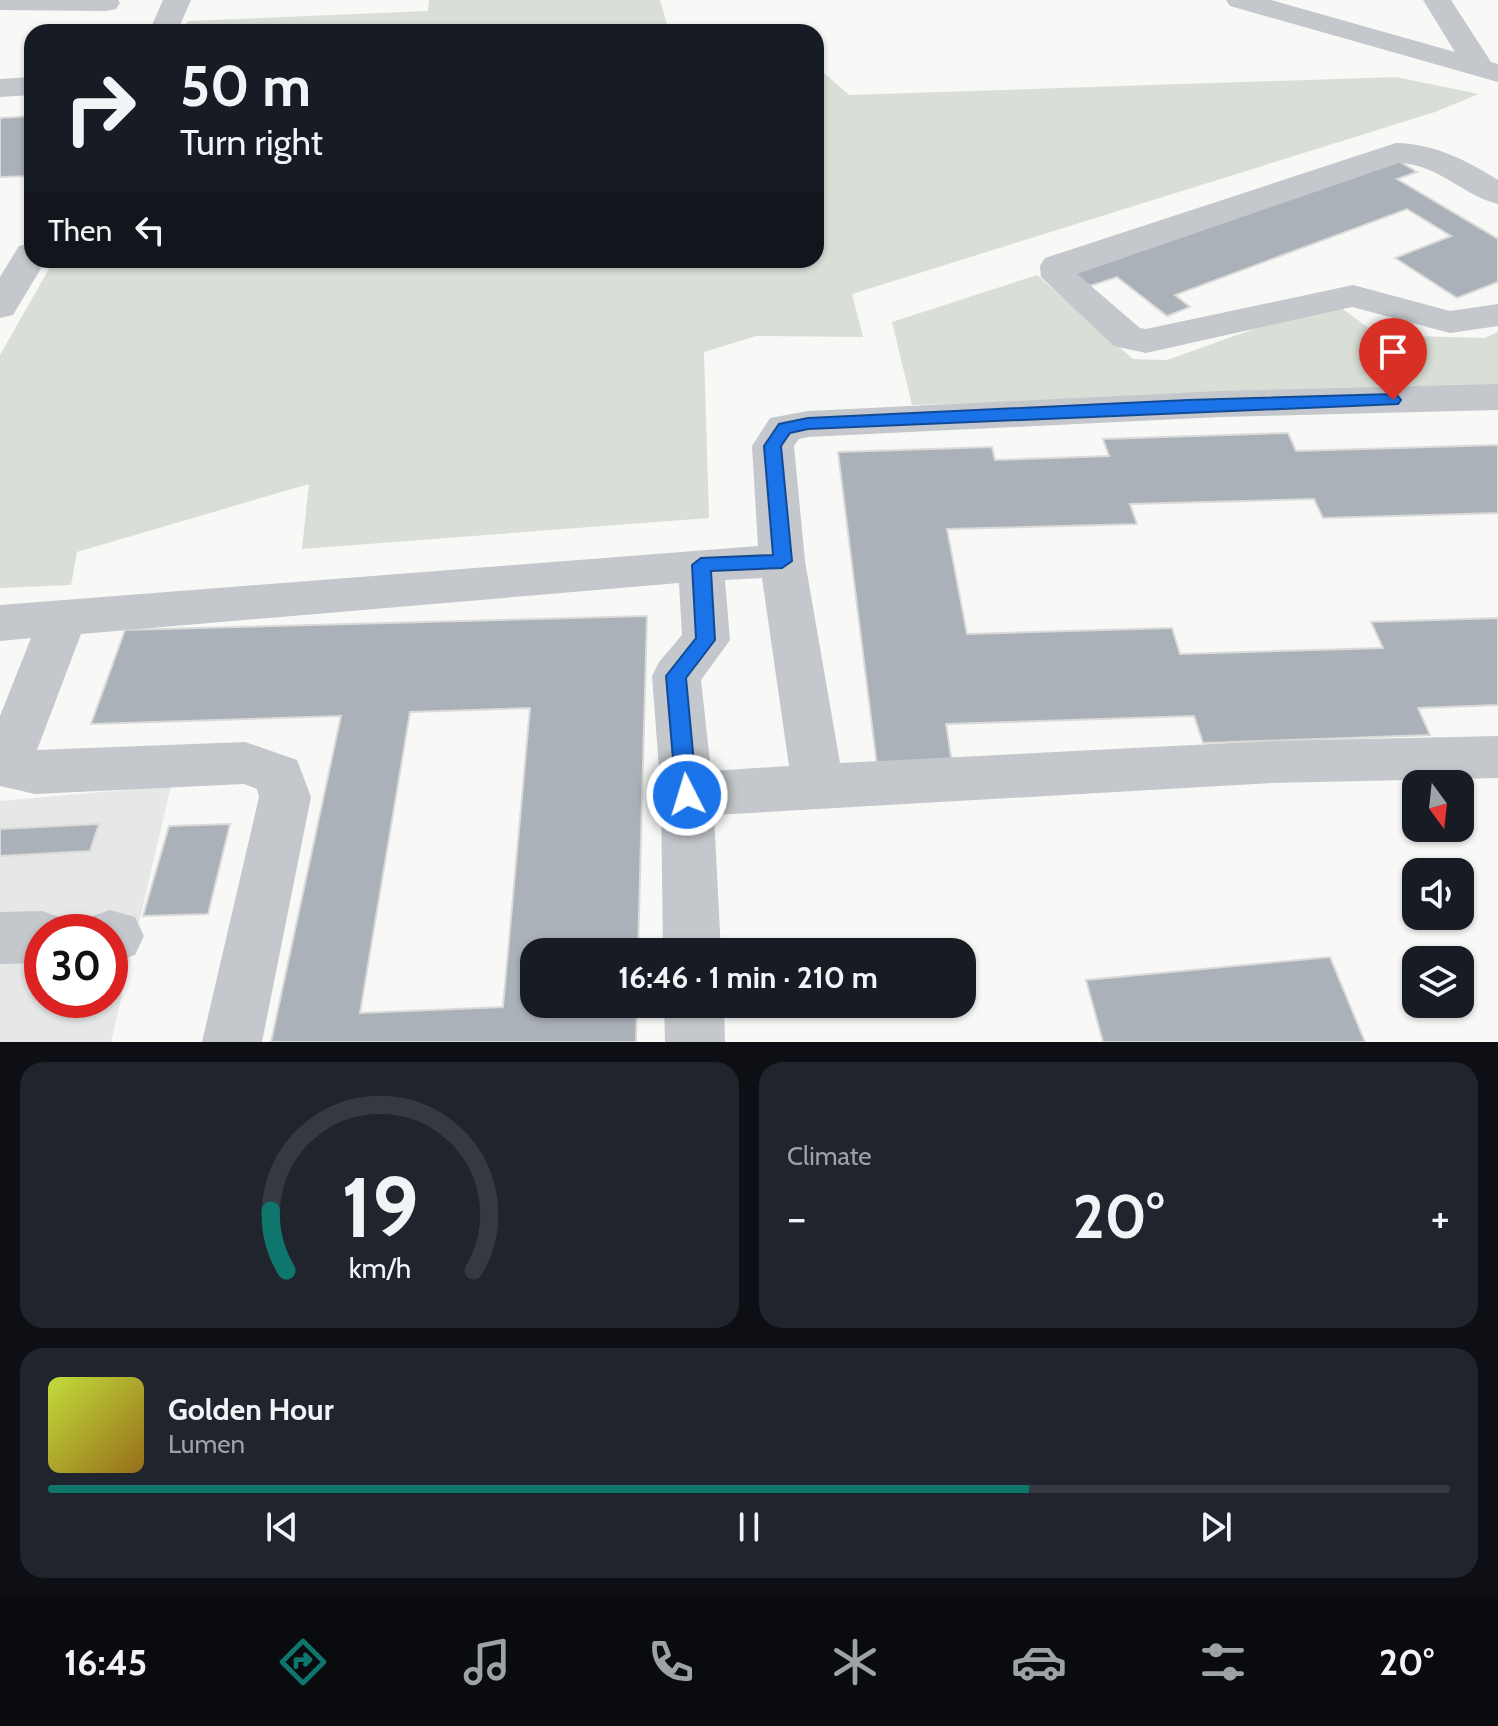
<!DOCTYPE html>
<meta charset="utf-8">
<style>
:root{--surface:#171b24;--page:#20242c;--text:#f1f3f6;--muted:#9ea1a6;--line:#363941;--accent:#0f766e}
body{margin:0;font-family:Cabin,sans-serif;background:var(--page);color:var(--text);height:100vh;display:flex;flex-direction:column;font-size:30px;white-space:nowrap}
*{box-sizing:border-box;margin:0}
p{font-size:26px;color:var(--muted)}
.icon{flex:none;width:44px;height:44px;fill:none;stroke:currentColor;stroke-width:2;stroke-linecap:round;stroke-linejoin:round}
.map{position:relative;height:1042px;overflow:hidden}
.details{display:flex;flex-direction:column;gap:20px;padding:20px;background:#0d0f14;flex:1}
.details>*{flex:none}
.banner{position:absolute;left:24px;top:24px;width:800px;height:244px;border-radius:24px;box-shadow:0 2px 6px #0004;background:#171b24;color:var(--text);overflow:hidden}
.needle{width:52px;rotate:165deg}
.buttons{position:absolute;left:1402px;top:770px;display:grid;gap:16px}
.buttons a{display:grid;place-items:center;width:72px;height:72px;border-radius:16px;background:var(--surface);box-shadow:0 2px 6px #0004;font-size:40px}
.speed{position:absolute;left:24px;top:914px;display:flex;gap:16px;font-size:40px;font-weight:700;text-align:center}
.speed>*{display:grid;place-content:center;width:104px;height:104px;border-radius:50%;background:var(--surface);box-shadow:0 2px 6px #0004;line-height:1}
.speed .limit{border:12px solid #d22;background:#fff;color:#111}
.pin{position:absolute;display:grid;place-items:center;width:68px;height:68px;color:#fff;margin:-82px -34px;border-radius:50% 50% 50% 0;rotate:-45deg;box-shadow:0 0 8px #0007}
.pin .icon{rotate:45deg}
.me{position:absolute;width:88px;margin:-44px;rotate:355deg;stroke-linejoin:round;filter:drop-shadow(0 0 6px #0008)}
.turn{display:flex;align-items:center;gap:28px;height:168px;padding:0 24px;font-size:36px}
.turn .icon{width:104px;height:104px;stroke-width:2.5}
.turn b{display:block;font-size:56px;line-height:68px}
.then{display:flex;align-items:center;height:76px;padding:0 24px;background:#0003;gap:16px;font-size:30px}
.big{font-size:60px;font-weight:800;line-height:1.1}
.details .card{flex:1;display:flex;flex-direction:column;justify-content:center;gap:12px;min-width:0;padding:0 28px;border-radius:24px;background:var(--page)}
.details .dial{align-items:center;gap:0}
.dial svg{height:208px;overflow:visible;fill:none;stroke:var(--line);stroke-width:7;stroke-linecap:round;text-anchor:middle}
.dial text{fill:var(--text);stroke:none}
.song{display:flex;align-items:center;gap:24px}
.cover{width:96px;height:96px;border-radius:12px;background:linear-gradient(135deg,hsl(70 70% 55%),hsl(40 70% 35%))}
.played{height:8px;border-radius:4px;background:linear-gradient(90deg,var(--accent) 70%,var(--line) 70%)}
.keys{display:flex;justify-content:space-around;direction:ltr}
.heat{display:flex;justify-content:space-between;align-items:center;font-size:44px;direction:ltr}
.details .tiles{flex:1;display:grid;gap:20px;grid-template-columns:1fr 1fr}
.card:last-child{grid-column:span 2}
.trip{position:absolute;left:520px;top:938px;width:456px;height:80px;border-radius:24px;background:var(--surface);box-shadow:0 2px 6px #0004;font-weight:800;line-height:80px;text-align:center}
.tab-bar{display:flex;height:128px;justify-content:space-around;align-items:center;background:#090b0e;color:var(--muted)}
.tab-bar .icon{width:56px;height:56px}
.tab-bar .current{color:var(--accent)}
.tab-bar b{font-size:36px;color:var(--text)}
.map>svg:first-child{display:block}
.built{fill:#e6e7e7;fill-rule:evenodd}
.green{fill:#d9dfd7}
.building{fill:#abb1b8;stroke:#dadad8;stroke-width:2;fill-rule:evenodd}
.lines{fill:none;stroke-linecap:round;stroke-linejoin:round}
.minor{fill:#c4c7cb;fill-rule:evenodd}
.route{fill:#1a73e8;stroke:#114b97;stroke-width:2}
</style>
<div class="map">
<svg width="1498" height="1042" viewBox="0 0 1498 1042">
<rect width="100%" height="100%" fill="#f8f8f6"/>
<path class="built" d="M171 786 111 1042H0V801ZM42 932H110V1000H42Z"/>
<g class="green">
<path d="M429 0H660L669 32H182L188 21 428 11Z"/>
<path d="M816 66 849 95 1396 77 1479 94 1435 112 852 294 863 337 756 336 704 352 709 518 302 549 309 484 77 552 71 585 0 588V355L54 260H816Z"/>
<path d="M1037 275 1133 359 1167 360 1332 301 1378 335 1484 338 1498 332V389L912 405 892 322Z"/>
</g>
<g class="building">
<path d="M32 116V176L0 177V118Z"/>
<path d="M1392 157 1417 172 1397 179 1498 239V282L1457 298 1395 258 1451 236 1407 209 1175 295 1190 307 1167 316 1117 277 1090 286 1069 270Z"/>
<path d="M1288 433 1296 451 1498 445V513L1323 518 1314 499 1130 504 1137 524 947 529 967 634 1172 628 1180 654 1383 648 1371 622 1498 618V705L1418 708 1430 735 1203 743 1194 716 946 724 952 763 877 766 838 452 992 447 995 460 1109 456 1103 439Z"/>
<path d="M647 616 638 952H534V1004H637L636 1042H271L341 716 91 724 125 630ZM530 708 503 1007 360 1013 410 712Z"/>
<path d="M99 824 90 851 0 856V829Z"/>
<path d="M230 824 208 914 143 916 169 826Z"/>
<path d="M1330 957 1365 1042H1103L1086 980Z"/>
</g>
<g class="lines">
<g class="minor">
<path d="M0 0H118L120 3 116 9 106 11 0 10Z"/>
<path d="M163 0H191L177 32H149Z"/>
<path d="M1226 0H1271L1455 52 1423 0H1451L1491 62 1498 64V82L1230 6Z"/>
<path d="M32 77V95L0 97V79Z"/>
<path d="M1396 143C1435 144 1466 160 1498 180V204C1462 195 1438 164 1399 163L1077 274 1140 328 1146 329 1353 285 1450 311 1498 304V326L1450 333 1352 307 1146 353 1114 346 1041 277 1040 266 1045 258Z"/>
<path d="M32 243V260H46L13 315 0 318V277L19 246Z"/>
<path d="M1498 384V410L1220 417 808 437 799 439 794 446 805 561 840 763 1272 741 1498 736V778L1272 783 714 815 721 952H663L661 795 652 676 659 662 682 635 679 583 81 634 37 750 245 742 297 760 311 797 262 1042H202L259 797 257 789 244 784 35 794 0 786V716L31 638 0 641V605L758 546 752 446 770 418 808 411 1220 391ZM762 578 789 766 711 771 701 680 730 640 725 580Z"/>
<path d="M110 910 135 917 144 936 135 955 110 962V932H83L90 917Z"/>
<path d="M42 911 62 918 68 932H42V963L0 964V912Z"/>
<path d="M664 1004H724L725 1042H665Z"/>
</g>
</g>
<path class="route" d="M1393 394 1398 396 1401 400 1398 404 808 429 790 433 781 446 792 561 782 568 711 571 715 640 686 678 697 795 694 801 687 804 679 801 676 795 666 676 696 638 692 565 701 558 773 555 764 446 779 424 808 418 1188 400Z"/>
</svg>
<div class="buttons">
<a><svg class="needle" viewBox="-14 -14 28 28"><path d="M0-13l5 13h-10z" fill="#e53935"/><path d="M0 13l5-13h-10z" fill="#9ea1a6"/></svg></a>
<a><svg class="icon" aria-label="sound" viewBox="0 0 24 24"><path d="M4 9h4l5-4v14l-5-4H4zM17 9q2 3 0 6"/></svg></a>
<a><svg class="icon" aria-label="layers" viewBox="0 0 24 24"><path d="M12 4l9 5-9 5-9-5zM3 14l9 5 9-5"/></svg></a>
</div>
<div class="speed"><div class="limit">30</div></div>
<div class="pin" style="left:1393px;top:400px;background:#d93025"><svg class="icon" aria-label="arrive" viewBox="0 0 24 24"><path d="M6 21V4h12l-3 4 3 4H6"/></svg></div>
<svg class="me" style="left:687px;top:795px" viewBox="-20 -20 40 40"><circle r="17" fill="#1a73e8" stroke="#fff" stroke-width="3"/><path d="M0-11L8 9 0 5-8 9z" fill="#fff"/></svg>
<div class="trip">16:46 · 1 min · 210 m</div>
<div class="banner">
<div class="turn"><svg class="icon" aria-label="right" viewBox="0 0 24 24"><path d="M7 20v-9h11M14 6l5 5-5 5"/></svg><div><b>50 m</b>Turn right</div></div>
<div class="then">Then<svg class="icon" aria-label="left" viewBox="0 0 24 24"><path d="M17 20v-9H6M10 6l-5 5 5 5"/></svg></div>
</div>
</div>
<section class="details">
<div class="tiles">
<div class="card dial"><svg viewBox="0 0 100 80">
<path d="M14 69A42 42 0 1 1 86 69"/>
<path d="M14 69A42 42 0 0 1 8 46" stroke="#0f766e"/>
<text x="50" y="56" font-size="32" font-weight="700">19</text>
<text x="50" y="72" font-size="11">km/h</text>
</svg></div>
<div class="card"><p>Climate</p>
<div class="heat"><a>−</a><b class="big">20°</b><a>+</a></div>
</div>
<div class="card">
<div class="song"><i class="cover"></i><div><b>Golden Hour</b><p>Lumen</p></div></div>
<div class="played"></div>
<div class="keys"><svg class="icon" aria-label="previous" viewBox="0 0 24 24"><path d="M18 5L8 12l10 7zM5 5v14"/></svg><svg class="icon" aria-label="pause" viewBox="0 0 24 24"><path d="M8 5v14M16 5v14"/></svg><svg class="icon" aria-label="next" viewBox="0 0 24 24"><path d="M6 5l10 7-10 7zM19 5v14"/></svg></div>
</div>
</div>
</section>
<nav class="tab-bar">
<b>16:45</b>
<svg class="icon current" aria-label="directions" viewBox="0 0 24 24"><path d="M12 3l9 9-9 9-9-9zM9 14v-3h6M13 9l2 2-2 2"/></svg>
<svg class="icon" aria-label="music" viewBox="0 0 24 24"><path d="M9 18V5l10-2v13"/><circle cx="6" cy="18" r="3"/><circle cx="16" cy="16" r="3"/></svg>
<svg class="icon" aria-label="phone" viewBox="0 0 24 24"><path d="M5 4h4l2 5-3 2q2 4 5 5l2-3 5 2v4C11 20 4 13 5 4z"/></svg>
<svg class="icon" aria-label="climate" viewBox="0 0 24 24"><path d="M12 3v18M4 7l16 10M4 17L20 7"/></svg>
<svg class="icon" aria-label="car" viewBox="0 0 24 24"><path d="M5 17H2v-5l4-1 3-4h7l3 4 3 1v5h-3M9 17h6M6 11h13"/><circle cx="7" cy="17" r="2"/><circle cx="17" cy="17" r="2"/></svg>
<svg class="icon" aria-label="filters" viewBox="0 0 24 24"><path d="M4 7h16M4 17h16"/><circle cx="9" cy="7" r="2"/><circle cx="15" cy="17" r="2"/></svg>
<b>20°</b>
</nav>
